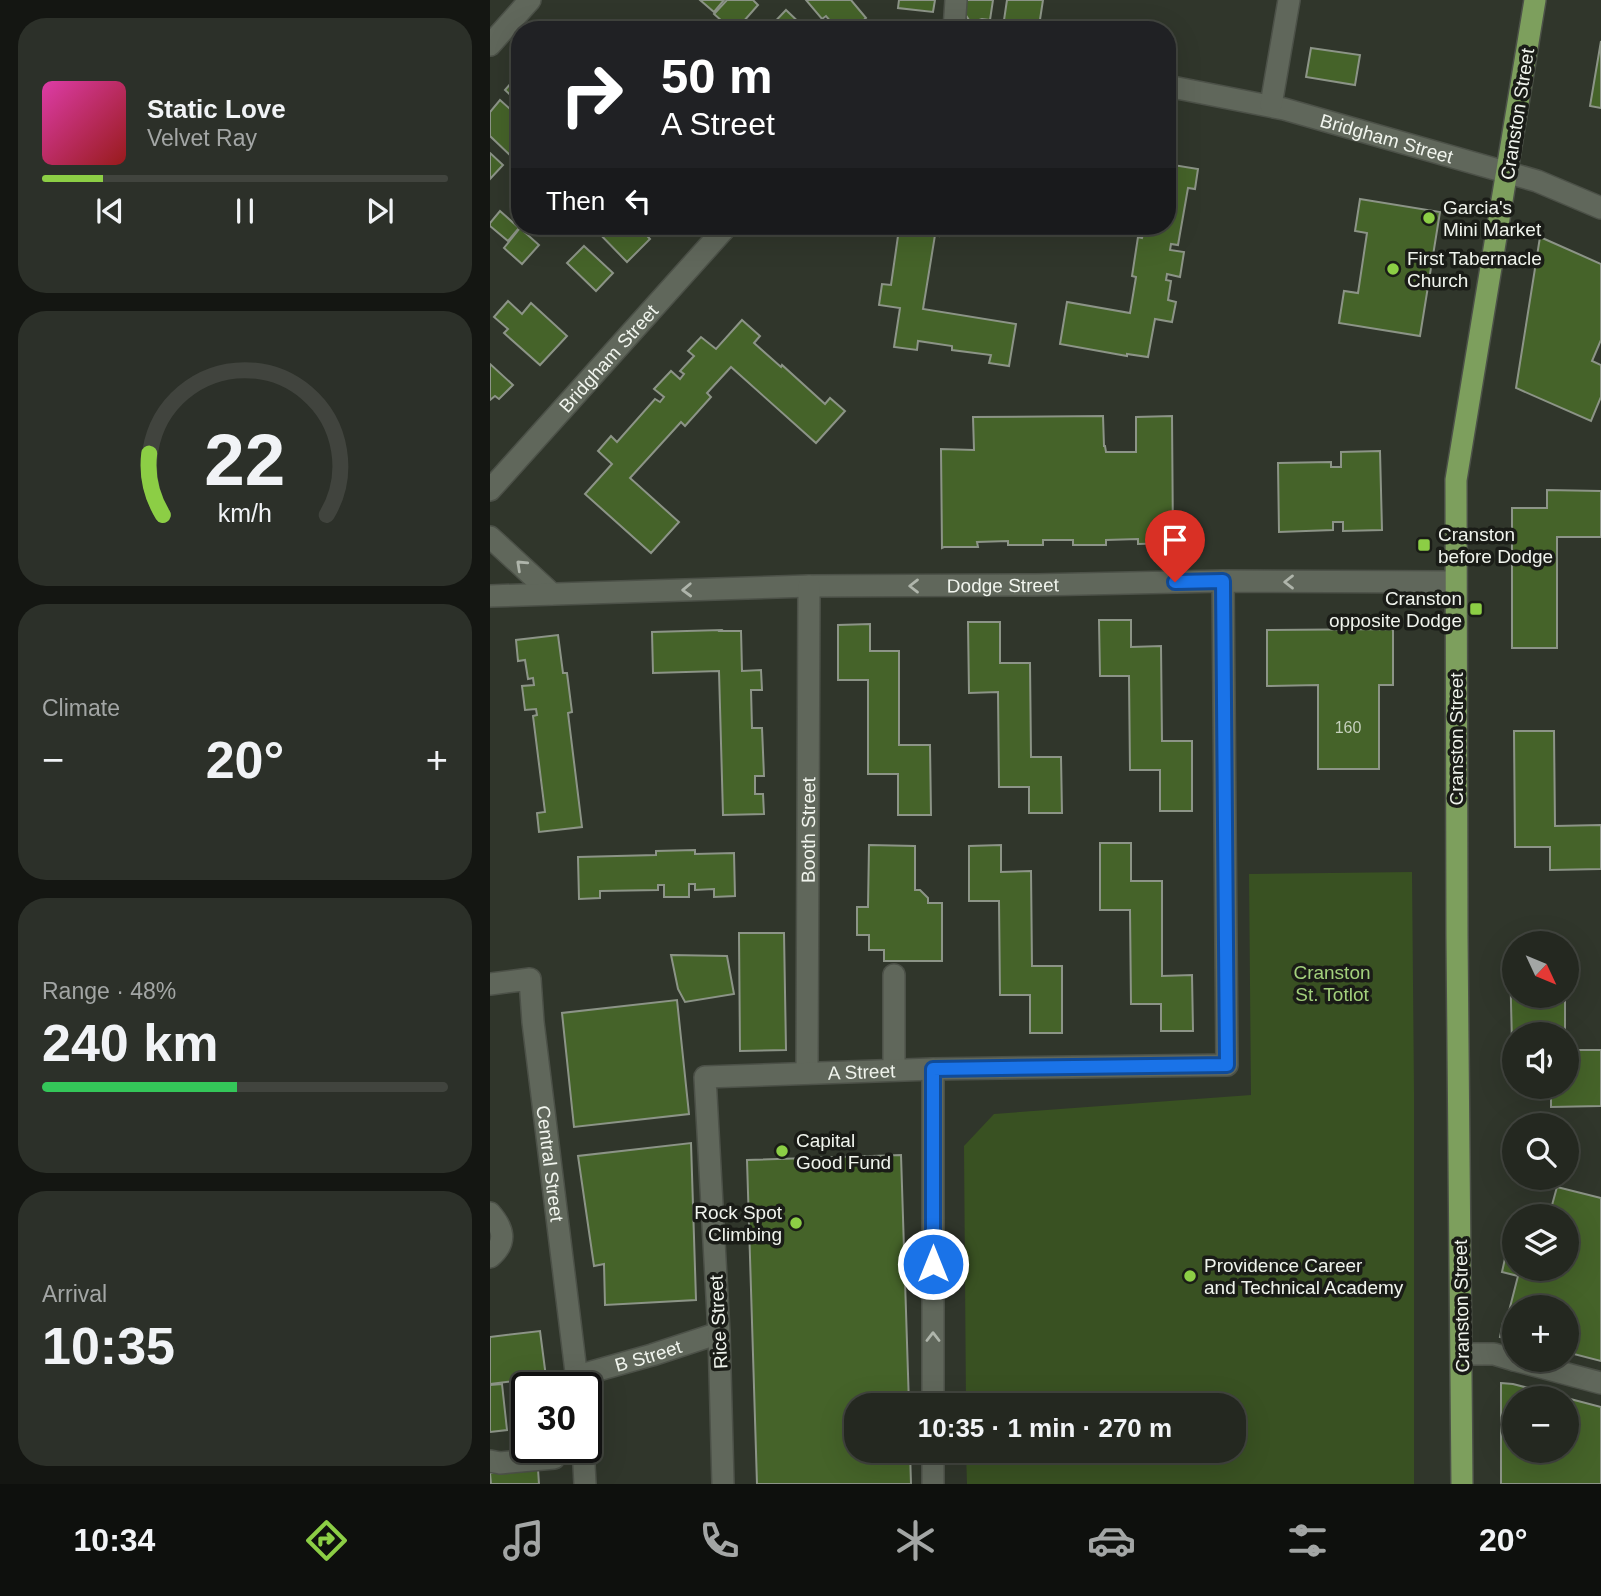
<!DOCTYPE html>
<meta charset="utf-8">
<style>
:root{--surface:#242820;--page:#2c3029;--text:#f1f3f6;--muted:#a3a6a5;--line:#41443e;--accent:#8cce45}
body{margin:0;font-family:Helvetica,sans-serif;background:var(--page);color:var(--text);height:100vh;display:flex;flex-direction:column;font-size:26px;white-space:nowrap}
*{box-sizing:border-box;margin:0}
p{font-size:23px;color:var(--muted)}
.icon{flex:none;width:38px;height:38px;fill:none;stroke:currentColor;stroke-width:2;stroke-linecap:round;stroke-linejoin:round}
.map{position:relative;flex:1;overflow:hidden}
.panel{display:flex;flex-direction:column;gap:18px;padding:18px;background:#141612;width:490px}
.panel>*{flex:none}
.top-card{position:absolute;left:21px;top:21px;width:665px;height:214px;border-radius:28px;box-shadow:0 7px 28px #0002,0 0 0 2px var(--line);background:#202124;color:#fff;overflow:hidden}
.needle{width:46px;rotate:134deg}
.controls{position:absolute;left:1012px;top:931px;display:grid;gap:14px}
.controls a{display:grid;place-items:center;width:77px;height:77px;border-radius:50%;background:var(--surface);box-shadow:0 7px 28px #0002,0 0 0 2px var(--line);font-size:35px}
.speed{position:absolute;left:21px;top:1372px;display:flex;gap:14px;font-size:35px;font-weight:700;text-align:center}
.speed>*{display:grid;place-content:center;width:91px;height:91px;border-radius:50%;background:var(--surface);box-shadow:0 7px 28px #0002,0 0 0 2px var(--line);line-height:1}
.speed .limit{border:4px solid #111;border-radius:10px;background:#fff;color:#111}
.pin{position:absolute;display:grid;place-items:center;width:60px;height:60px;color:#fff;margin:-72px -30px;border-radius:50% 50% 50% 0;rotate:-45deg;box-shadow:0 0 7px #0007}
.pin .icon{rotate:45deg}
.me{position:absolute;width:77px;margin:-38px;rotate:0deg;stroke-linejoin:round;filter:drop-shadow(0 0 5px #0008)}
.turn{display:flex;align-items:center;gap:24px;height:147px;padding:0 35px;font-size:32px}
.turn .icon{width:91px;height:91px;stroke-width:2.5}
.turn b{display:block;font-size:49px;line-height:60px}
.then{display:flex;align-items:center;height:66px;padding:0 35px;background:#0003;gap:14px;font-size:26px}
.big{font-size:52px;font-weight:600;line-height:1.1}
.panel .widget{flex:1;display:flex;flex-direction:column;justify-content:center;gap:10px;min-width:0;padding:0 24px;border-radius:28px;background:var(--page)}
.panel .dial{align-items:center;gap:0}
.dial svg{height:182px;overflow:visible;fill:none;stroke:var(--line);stroke-width:7;stroke-linecap:round;text-anchor:middle}
.dial text{fill:var(--text);stroke:none}
.song{display:flex;align-items:center;gap:21px}
.cover{width:84px;height:84px;border-radius:10px;background:linear-gradient(135deg,hsl(320 70% 55%),hsl(0 70% 35%))}
.played{height:7px;border-radius:4px;background:linear-gradient(90deg,var(--accent) 15%,var(--line) 15%)}
.keys{display:flex;justify-content:space-around;direction:ltr}
.heat{display:flex;justify-content:space-between;align-items:center;font-size:38px;direction:ltr}
.charge{height:10px;border-radius:5px;background:linear-gradient(90deg,#34c759 48%,var(--line) 0)}
.trip{position:absolute;left:354px;top:1393px;width:402px;height:70px;border-radius:28px;background:var(--surface);box-shadow:0 7px 28px #0002,0 0 0 2px var(--line);font-weight:600;line-height:70px;text-align:center}
.tabs{display:flex;height:112px;justify-content:space-around;align-items:center;background:#0e100d;color:var(--muted)}
.tabs .icon{width:49px;height:49px}
.tabs .active{color:var(--accent)}
.tabs b{font-size:32px;color:var(--text)}
main{display:flex;flex:1;min-height:0}
.map>svg:first-child{display:block}
.green{fill:#395122}
.building{fill:#456329;stroke:#8c9487;stroke-width:2;fill-rule:evenodd}
.lines{fill:none;stroke-linecap:round;stroke-linejoin:round}
.minor-casing{stroke:#4c5148;stroke-width:24}
.major-casing{stroke:#4c5148;stroke-width:24}
.minor{stroke:#60675b;stroke-width:21}
.major{stroke:#7d9f5d;stroke-width:21}
.oneway{stroke:#afb5ab}
.route-casing{stroke:#114b97;stroke-width:18}
.route{stroke:#1a73e8;stroke-width:12}
.poi-dot{fill:#8cce45;stroke:#1a1c17;stroke-width:2.5}
.labels{text-anchor:middle;stroke-width:7;stroke-linejoin:round;paint-order:stroke}
.number-label{font-size:16px;fill:#c5d0bc}
.street-label{font-size:19px;fill:#f0f4ed;stroke:#1a1c17}
.poi-label{font-size:19px;fill:#f0f4ed;stroke:#1a1c17;text-anchor:start}
.park-label{font-size:19px;fill:#a3d07c;stroke:#1a1c17}
</style>
<main>
<section class="panel">
<div class="widget">
<div class="song"><i class="cover"></i><div><b>Static Love</b><p>Velvet Ray</p></div></div>
<div class="played"></div>
<div class="keys"><svg class="icon" aria-label="previous" viewBox="0 0 24 24"><path d="M18 5L8 12l10 7zM5 5v14"/></svg><svg class="icon" aria-label="pause" viewBox="0 0 24 24"><path d="M8 5v14M16 5v14"/></svg><svg class="icon" aria-label="next" viewBox="0 0 24 24"><path d="M6 5l10 7-10 7zM19 5v14"/></svg></div>
</div>
<div class="widget dial"><svg viewBox="0 0 100 80">
<path d="M14 69A42 42 0 1 1 86 69"/>
<path d="M14 69A42 42 0 0 1 8 42" stroke="#8cce45"/>
<text x="50" y="56" font-size="32" font-weight="700">22</text>
<text x="50" y="72" font-size="11">km/h</text>
</svg></div>
<div class="widget"><p>Climate</p>
<div class="heat"><a>−</a><b class="big">20°</b><a>+</a></div>
</div>
<div class="widget"><p>Range · 48%</p><b class="big">240 km</b><div class="charge"></div></div>
<div class="widget"><p>Arrival</p><b class="big">10:35</b></div>
</section>
<div class="map">
<svg width="1111" height="1484" viewBox="0 0 1111 1484">
<rect width="100%" height="100%" fill="#30362b"/>
<path class="green" d="M922 872 924 1092V1484H477L476 1451H744V1405H476L474 1146 504 1114 761 1095 759 874Z"/>
<g class="building">
<path d="M210 0H234L224 12Z"/>
<path d="M237 0H263L268 5 246 30H242L224 14Z"/>
<path d="M316 0H361L376 18 362 30H348L336 16 332 19Z"/>
<path d="M409 0H445L443 12 408 8Z"/>
<path d="M466 0H503L500 20 492 19 486 21 479 20Z"/>
<path d="M517 0H553L549 26 542 25 536 28 529 27 524 21 514 20Z"/>
<path d="M296 10 316 29 315 30H277Z"/>
<path d="M1111 41V108L1100 106Z"/>
<path d="M821 48 870 55 865 85 816 77Z"/>
<path d="M29 74 30 75V104L15 90Z"/>
<path d="M10 100 30 118V148L21 156 0 136V112Z"/>
<path d="M0 153 13 165 0 179Z"/>
<path d="M677 164 708 169 705 189 698 188 688 245 681 244 680 250 694 252 690 277 677 274 676 280 681 281 678 300 686 302 682 322 665 319 658 357 637 354V356L570 344 577 302 640 313 646 277 642 276 648 237 652 238 655 226H677Z"/>
<path d="M870 199 950 212 930 336 849 323 854 291 868 293 877 233 865 231Z"/>
<path d="M10 211 29 228 18 241 0 226V223Z"/>
<path d="M102 226H148L160 239 137 262Z"/>
<path d="M414 226H451L449 236 445 235 433 309 526 324 519 366 499 363 501 355 462 350V346L428 341 427 350 404 347 410 308 389 305 392 284 401 285 409 229 414 230Z"/>
<path d="M30 228 49 245 32 264 14 248Z"/>
<path d="M1050 237 1111 264V340L1102 361 1111 365V397L1101 421 1026 388Z"/>
<path d="M94 246 123 273 106 291 77 263Z"/>
<path d="M18 301 32 314 41 303 77 336 50 365 14 333 18 329 4 317Z"/>
<path d="M252 320 270 336 264 343 291 367 292 365 335 404 340 398 355 411 326 443 241 367 217 393 221 397 195 426 191 422 140 478 189 522 161 553 95 494 122 464 108 451 121 436 127 442 165 399 170 402 174 397 164 389 181 371 190 379 194 374 190 371 204 356 198 351 211 337 226 349Z"/>
<path d="M0 364 23 385 9 399 5 396 0 400Z"/>
<path d="M613 416 614 446H615L616 452H646V417L682 416 683 543 648 544V539L616 540V545H583V540H553V545H518V541L487 542 488 547H454L452 548 451 449 484 450 483 417Z"/>
<path d="M890 451 892 530 853 531V522H843V530L789 532 788 463 841 462V467H851V452Z"/>
<path d="M1057 490 1111 491V537H1067V648H1022V508H1057Z"/>
<path d="M609 620H641V647L671 646 672 741H702V811H670V770H640L639 676H610Z"/>
<path d="M478 622H510V663H540L541 757H571L572 813H539V787H509L508 692 479 693Z"/>
<path d="M380 624V651H409V745H440L441 815H408V774H378V680H348V625Z"/>
<path d="M903 629V685H889V769H828V685L777 686V630Z"/>
<path d="M231 630 230 631H251L252 671 271 670 272 690H261L262 728H272L274 776H265V794H273L274 814 233 815 229 671 163 673 162 632Z"/>
<path d="M68 635 73 673H77L82 712 78 713 92 827 49 832 47 813 55 812 43 716 47 715 46 709 35 710 32 686 44 685 43 678 38 679 35 660 28 661 26 640Z"/>
<path d="M1024 731H1064L1065 826 1111 825V869L1060 870V847H1025Z"/>
<path d="M610 843H641V881H672V976L702 975 703 1031H671V1004H641L640 910H610Z"/>
<path d="M379 845 425 846V890H430L438 898V903H452V961H394V950H379V935H367V907H378Z"/>
<path d="M511 845V872L541 871 542 966H572V1033H540V995H510L509 901H479V846Z"/>
<path d="M205 850V854L244 853 245 896 224 897V889L205 890V884H199V897H174V885H168V890L110 891V898L89 899 88 857 166 855V851Z"/>
<path d="M249 933H294L296 1050 250 1051Z"/>
<path d="M181 955 237 956 244 994 195 1002 188 989Z"/>
<path d="M1020 960H1024V996H1075V1034H1024V1087H1050H1023Z"/>
<path d="M187 1000 199 1114 84 1127 72 1013Z"/>
<path d="M1076 1050H1111V1106L1061 1107V1087H1076Z"/>
<path d="M201 1143 206 1300 115 1305 114 1264 104 1266 88 1156Z"/>
<path d="M411 1155 419 1405H366V1451H420L421 1484H267L257 1160Z"/>
<path d="M1067 1187 1111 1198V1361L1076 1352V1307H1024V1340L1010 1337 1013 1322 1016 1323 1017 1319 1028 1276 1012 1272 1016 1254 1024 1256V1269H1076V1216H1059Z"/>
<path d="M50 1331 56 1377 0 1384V1337Z"/>
<path d="M1011 1383 1023 1384 1111 1407V1484H1011ZM1024 1398H1076V1451H1024Z"/>
<path d="M12 1384 17 1430 0 1432V1385Z"/>
<path d="M48 1469 49 1484H1L0 1473Z"/>
</g>
<g class="lines">
<g class="minor-casing">
<g id="minor">
<path d="M464 30 466 0"/>
<path d="M0 45 40 0"/>
<path id="s1" d="M677 86 794 109 1047 181 1111 208"/>
<path d="M781 105 799 0"/>
<path id="s2" d="M0 490 237 226"/>
<path d="M0 537 62 594"/>
<path id="s3" d="M0 596 319 586 545 585 733 581 965 582"/>
<path id="s4" d="M0 984 40 979 43 1022 88 1388"/>
<path d="M443 1069V1405"/>
<path d="M404 1070V975"/>
<path id="s5" d="M317 1073 319 586"/>
<path d="M0 1213C13 1228 18 1242 0 1257"/>
<path d="M972 1354H1004L1024 1360"/>
<path d="M1024 1360 1111 1383"/>
<path id="s6" d="M87 1376 162 1355 229 1333"/>
<path d="M93 1447 95 1484"/>
<path d="M0 1461 10 1463 64 1458"/>
<path id="s7" d="M233 1484 229 1333 215 1077 443 1069 737 1065 733 581"/>
<path d="M443 1484V1451"/>
</g>
</g>
<g class="major-casing">
<path id="major" d="M972 1484 967 936 966 480 1045 0"/>
</g>
<use href="#minor" class="minor"/>
<use href="#major" class="major"/>
</g>
<defs><path id="oneway-chevron" d="M-2-3.5L2.5 0L-2 3.5" fill="none" stroke-width="1.6" stroke-linecap="round" stroke-linejoin="round" transform="scale(1.75)"/></defs>
<g class="oneway">
<use href="#oneway-chevron" transform="translate(31 565) rotate(-137)"/>
<use href="#oneway-chevron" transform="translate(799 582) rotate(-180)"/>
<use href="#oneway-chevron" transform="translate(424 586) rotate(180)"/>
<use href="#oneway-chevron" transform="translate(197 590) rotate(178)"/>
<use href="#oneway-chevron" transform="translate(443 1337) rotate(-90)"/>
</g>
<g class="lines">
<g class="route-casing">
<path id="route" d="M443 1264V1069L737 1065 733 581 685 582"/>
</g>
<use href="#route" class="route"/>
</g>
<g class="poi-dot">
<circle cx="939" cy="218" r="7"/>
<circle cx="903" cy="269" r="7"/>
<rect x="927" y="538" width="14" height="14" rx="3.5"/>
<rect x="979" y="602" width="14" height="14" rx="3.5"/>
<circle cx="292" cy="1151" r="7"/>
<circle cx="306" cy="1223" r="7"/>
<circle cx="700" cy="1276" r="7"/>
</g>
<g class="labels">
<g class="number-label">
<text x="858" y="733">160</text>
</g>
<g class="street-label">
<text transform="translate(1027 114) rotate(-81)" y="7">Cranston Street</text>
<text dy="7" stroke="none"><textPath href="#s1" startOffset="226">Bridgham Street</textPath></text>
<text dy="7" stroke="none"><textPath href="#s2" startOffset="177">Bridgham Street</textPath></text>
<text dy="7" stroke="none"><textPath href="#s3" startOffset="513">Dodge Street</textPath></text>
<text transform="translate(966 739) rotate(-90)" y="7">Cranston Street</text>
<text dy="7" stroke="none"><textPath href="#s5" startOffset="243">Booth Street</textPath></text>
<text dy="7" stroke="none"><textPath href="#s7" startOffset="564">A Street</textPath></text>
<text dy="7" stroke="none"><textPath href="#s4" startOffset="226">Central Street</textPath></text>
<text transform="translate(971 1306) rotate(-91)" y="7">Cranston Street</text>
<text transform="translate(228 1322) rotate(-93)" y="7">Rice Street</text>
<text dy="7" stroke="none"><textPath href="#s6" startOffset="74">B Street</textPath></text>
</g>
<g class="poi-label">
<text x="953" y="214">Garcia's<tspan x="953" dy="22">Mini Market</tspan></text>
<text x="917" y="265">First Tabernacle<tspan x="917" dy="22">Church</tspan></text>
<text x="948" y="541">Cranston<tspan x="948" dy="22">before Dodge</tspan></text>
<text x="972" y="605" text-anchor="end">Cranston<tspan x="972" dy="22">opposite Dodge</tspan></text>
<text x="306" y="1147">Capital<tspan x="306" dy="22">Good Fund</tspan></text>
<text x="292" y="1219" text-anchor="end">Rock Spot<tspan x="292" dy="22">Climbing</tspan></text>
<text x="714" y="1272">Providence Career<tspan x="714" dy="22">and Technical Academy</tspan></text>
</g>
<g class="park-label">
<text x="842" y="979">Cranston<tspan x="842" dy="22">St. Totlot</tspan></text>
</g>
</g>
</svg>
<div class="controls">
<a><svg class="needle" viewBox="-14 -14 28 28"><path d="M0-13l5 13h-10z" fill="#e53935"/><path d="M0 13l5-13h-10z" fill="#a3a6a5"/></svg></a>
<a><svg class="icon" aria-label="sound" viewBox="0 0 24 24"><path d="M4 9h4l5-4v14l-5-4H4zM17 9q2 3 0 6"/></svg></a>
<a><svg class="icon" aria-label="search" viewBox="0 0 24 24"><circle cx="10" cy="10" r="6"/><path d="M15 15l6 6"/></svg></a>
<a><svg class="icon" aria-label="layers" viewBox="0 0 24 24"><path d="M12 4l9 5-9 5-9-5zM3 14l9 5 9-5"/></svg></a>
<a>+</a>
<a>−</a>
</div>
<div class="speed"><div class="limit">30</div></div>
<div class="pin" style="left:685px;top:582px;background:#d93025"><svg class="icon" aria-label="arrive" viewBox="0 0 24 24"><path d="M6 21V4h12l-3 4 3 4H6"/></svg></div>
<svg class="me" style="left:443px;top:1264px" viewBox="-20 -20 40 40"><circle r="17" fill="#1a73e8" stroke="#fff" stroke-width="3"/><path d="M0-11L8 9 0 5-8 9z" fill="#fff"/></svg>
<div class="trip">10:35 · 1 min · 270 m</div>
<div class="top-card">
<div class="turn"><svg class="icon" aria-label="right" viewBox="0 0 24 24"><path d="M7 20v-9h11M14 6l5 5-5 5"/></svg><div><b>50 m</b>A Street</div></div>
<div class="then">Then<svg class="icon" aria-label="left" viewBox="0 0 24 24"><path d="M17 20v-9H6M10 6l-5 5 5 5"/></svg></div>
</div>
</div>
</main>
<nav class="tabs">
<b>10:34</b>
<svg class="icon active" aria-label="directions" viewBox="0 0 24 24"><path d="M12 3l9 9-9 9-9-9zM9 14v-3h6M13 9l2 2-2 2"/></svg>
<svg class="icon" aria-label="music" viewBox="0 0 24 24"><path d="M9 18V5l10-2v13"/><circle cx="6" cy="18" r="3"/><circle cx="16" cy="16" r="3"/></svg>
<svg class="icon" aria-label="phone" viewBox="0 0 24 24"><path d="M5 4h4l2 5-3 2q2 4 5 5l2-3 5 2v4C11 20 4 13 5 4z"/></svg>
<svg class="icon" aria-label="climate" viewBox="0 0 24 24"><path d="M12 3v18M4 7l16 10M4 17L20 7"/></svg>
<svg class="icon" aria-label="car" viewBox="0 0 24 24"><path d="M5 17H2v-5l4-1 3-4h7l3 4 3 1v5h-3M9 17h6M6 11h13"/><circle cx="7" cy="17" r="2"/><circle cx="17" cy="17" r="2"/></svg>
<svg class="icon" aria-label="filters" viewBox="0 0 24 24"><path d="M4 7h16M4 17h16"/><circle cx="9" cy="7" r="2"/><circle cx="15" cy="17" r="2"/></svg>
<b>20°</b>
</nav>
